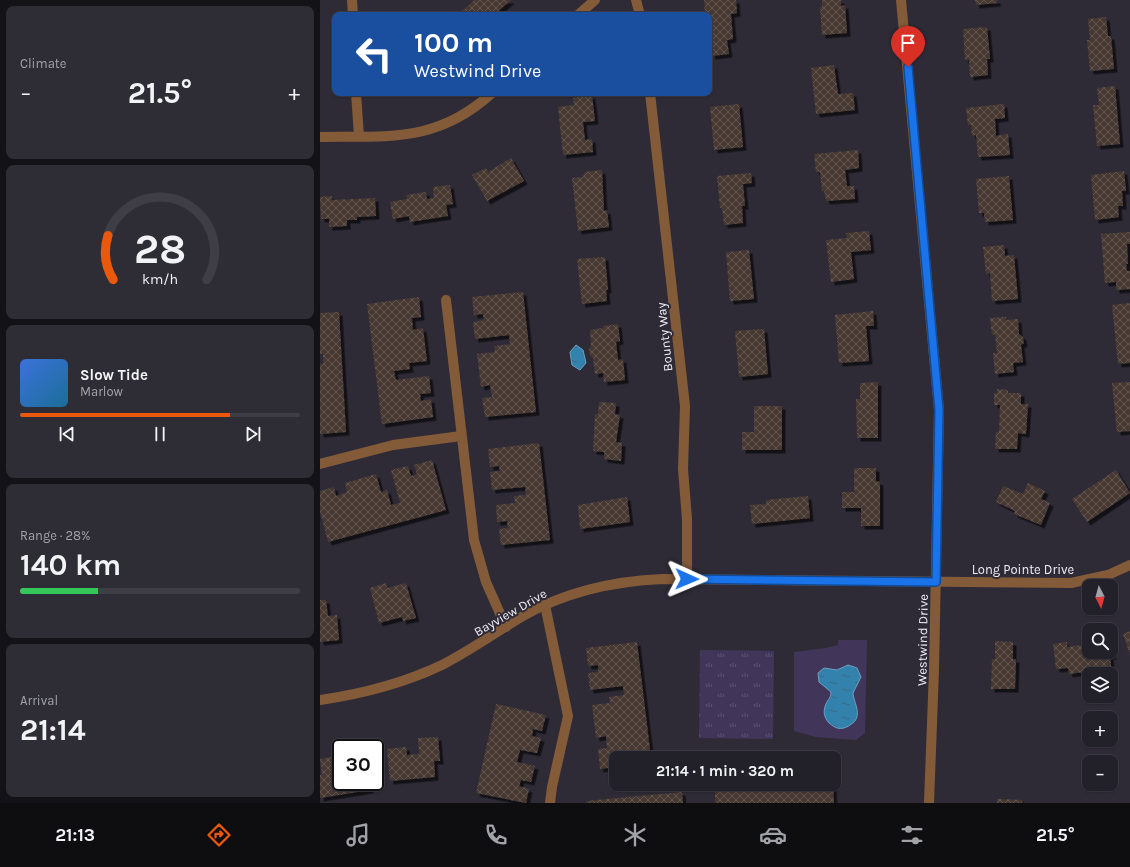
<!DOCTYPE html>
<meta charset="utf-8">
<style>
:root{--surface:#222029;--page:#2e2d35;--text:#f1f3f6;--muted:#a2a3a8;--line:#3f3e46;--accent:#ea580c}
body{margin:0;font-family:Karla,sans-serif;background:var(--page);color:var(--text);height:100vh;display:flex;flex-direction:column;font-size:15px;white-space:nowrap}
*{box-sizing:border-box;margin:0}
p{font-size:13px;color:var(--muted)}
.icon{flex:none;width:22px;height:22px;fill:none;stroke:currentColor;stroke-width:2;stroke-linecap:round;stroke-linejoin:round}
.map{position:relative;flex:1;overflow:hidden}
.side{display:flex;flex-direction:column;gap:6px;padding:6px;background:#131217;width:320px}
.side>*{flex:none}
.banner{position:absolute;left:12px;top:12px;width:380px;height:84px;border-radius:8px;box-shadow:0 1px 3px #0004,0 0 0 1px var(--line);background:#1a4fa0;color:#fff;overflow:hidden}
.needle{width:26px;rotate:174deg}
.fabs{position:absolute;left:762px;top:579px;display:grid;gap:8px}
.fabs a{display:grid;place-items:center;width:36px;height:36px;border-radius:8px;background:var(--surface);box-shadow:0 1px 3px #0004,0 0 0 1px var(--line);font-size:20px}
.speed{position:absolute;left:12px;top:739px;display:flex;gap:8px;font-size:20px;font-weight:700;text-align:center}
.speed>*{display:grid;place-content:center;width:52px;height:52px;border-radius:50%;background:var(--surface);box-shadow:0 1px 3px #0004,0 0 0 1px var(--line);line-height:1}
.speed .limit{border:2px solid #111;border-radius:6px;background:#fff;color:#111}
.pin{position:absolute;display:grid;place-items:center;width:34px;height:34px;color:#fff;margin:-41px -17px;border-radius:50% 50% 50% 0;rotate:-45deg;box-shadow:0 0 4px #0007}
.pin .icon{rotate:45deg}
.me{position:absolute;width:44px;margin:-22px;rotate:91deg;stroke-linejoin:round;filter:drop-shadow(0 0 3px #0008)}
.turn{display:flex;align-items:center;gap:14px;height:84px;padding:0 16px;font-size:18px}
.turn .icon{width:52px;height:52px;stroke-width:2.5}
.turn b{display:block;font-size:28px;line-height:34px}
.big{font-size:30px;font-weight:700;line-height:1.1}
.side .card{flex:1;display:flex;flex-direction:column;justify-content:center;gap:6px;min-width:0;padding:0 14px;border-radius:8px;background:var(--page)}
.side .dial{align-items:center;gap:0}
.dial svg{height:104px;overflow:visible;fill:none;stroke:var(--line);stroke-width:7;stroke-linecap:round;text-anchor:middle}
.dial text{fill:var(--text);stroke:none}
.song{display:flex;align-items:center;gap:12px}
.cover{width:48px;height:48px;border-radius:6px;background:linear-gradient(135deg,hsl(220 70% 55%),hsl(200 70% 35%))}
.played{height:4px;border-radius:2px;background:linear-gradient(90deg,var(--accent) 75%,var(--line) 75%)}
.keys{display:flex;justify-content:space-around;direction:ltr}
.heat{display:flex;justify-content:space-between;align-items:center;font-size:22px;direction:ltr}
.charge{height:6px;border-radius:3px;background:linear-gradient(90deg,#34c759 28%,var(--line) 0)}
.trip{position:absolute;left:289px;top:751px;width:232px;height:40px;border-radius:8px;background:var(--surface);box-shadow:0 1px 3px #0004,0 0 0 1px var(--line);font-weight:700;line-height:40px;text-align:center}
.dock{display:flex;height:64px;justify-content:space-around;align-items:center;background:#0e0d10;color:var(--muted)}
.dock .icon{width:28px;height:28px}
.dock .selected{color:var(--accent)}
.dock b{font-size:18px;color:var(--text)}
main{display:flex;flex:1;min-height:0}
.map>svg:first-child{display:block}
.green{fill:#413659}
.park{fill:url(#park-tufts)}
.water{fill:url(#water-ripples);stroke:#6ba1c3}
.building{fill:url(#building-cross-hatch);filter:url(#shadow)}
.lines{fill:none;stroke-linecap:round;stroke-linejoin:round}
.minor{stroke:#845b39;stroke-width:10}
.route-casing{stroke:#114b97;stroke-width:10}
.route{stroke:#1a73e8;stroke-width:7}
.labels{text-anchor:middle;stroke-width:4;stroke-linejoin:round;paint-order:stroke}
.street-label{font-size:13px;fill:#efedf5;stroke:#2e2b37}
</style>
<main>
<section class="side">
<div class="card"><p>Climate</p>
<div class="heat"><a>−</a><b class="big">21.5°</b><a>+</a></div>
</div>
<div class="card dial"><svg viewBox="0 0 100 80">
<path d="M14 69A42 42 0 1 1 86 69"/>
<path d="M14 69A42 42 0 0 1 10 35" stroke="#ea580c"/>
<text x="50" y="56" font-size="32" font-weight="700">28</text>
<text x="50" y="72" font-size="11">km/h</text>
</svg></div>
<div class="card">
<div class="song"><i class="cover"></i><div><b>Slow Tide</b><p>Marlow</p></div></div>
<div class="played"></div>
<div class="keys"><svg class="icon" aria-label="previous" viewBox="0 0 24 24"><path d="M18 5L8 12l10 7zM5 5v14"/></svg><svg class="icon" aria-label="pause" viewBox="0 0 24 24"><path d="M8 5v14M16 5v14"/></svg><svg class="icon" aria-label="next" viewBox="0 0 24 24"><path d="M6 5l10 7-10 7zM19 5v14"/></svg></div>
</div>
<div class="card"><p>Range · 28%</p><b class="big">140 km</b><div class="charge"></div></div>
<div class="card"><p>Arrival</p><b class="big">21:14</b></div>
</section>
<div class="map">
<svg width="810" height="803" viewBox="0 0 810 803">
<defs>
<pattern id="park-tufts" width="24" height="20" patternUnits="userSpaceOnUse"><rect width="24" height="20" fill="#413659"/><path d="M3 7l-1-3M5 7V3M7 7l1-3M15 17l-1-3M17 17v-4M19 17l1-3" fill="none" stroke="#5d5371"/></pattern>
<pattern id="water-ripples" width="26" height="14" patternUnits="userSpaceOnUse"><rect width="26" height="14" fill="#3381ad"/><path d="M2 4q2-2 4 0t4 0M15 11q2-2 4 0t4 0" fill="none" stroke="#3b6a85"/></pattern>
<pattern id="building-cross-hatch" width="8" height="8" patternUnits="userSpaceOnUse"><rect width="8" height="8" fill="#473933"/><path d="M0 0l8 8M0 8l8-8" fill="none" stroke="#625651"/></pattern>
<filter id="shadow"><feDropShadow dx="3.5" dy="3.5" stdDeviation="0" flood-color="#0009"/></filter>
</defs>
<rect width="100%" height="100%" fill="#2e2b37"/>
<path class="green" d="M518 640H547L545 733 536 740 496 737 474 731V652L506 648 518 645Z"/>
<path class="park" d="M380 650 454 651 453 739 379 738Z"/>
<g class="water">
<path d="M256 345 263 350 266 363 260 370 252 365 250 352Z"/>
<path d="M528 665 537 668 541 677 533 693C534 704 544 717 530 725 526 728 522 729 517 728 507 724 501 715 506 704 508 699 511 698 511 692L499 682 498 673 504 668 517 670Z"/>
</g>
<g class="building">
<path d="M154 0H191L174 15H142L140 13Z"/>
<path d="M384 0H416L417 13 411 14 413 39 407 40 409 54 392 56 389 41V15H385Z"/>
<path d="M502 0H521V6L525 5 527 33 502 35 500 7H502Z"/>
<path d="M655 0H677V3L656 5Z"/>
<path d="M786 17 788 36H791L794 69 770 71 767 40H770L768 19Z"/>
<path d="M667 27 670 59H667L668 75 650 77 649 60H645L643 29Z"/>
<path d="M514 65 518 94 533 93 535 110 496 114 491 68Z"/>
<path d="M795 86 800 144 777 146 773 105H779L777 88Z"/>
<path d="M272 95 275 121 263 122 265 140 272 139 273 152 243 155 238 107 254 105 253 98Z"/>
<path d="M419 104 423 147 394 150 390 107Z"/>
<path d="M684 104 685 118 675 119 676 136 688 134 690 155 658 157 656 135 652 136 651 125H648L646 108Z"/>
<path d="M538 150 539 168 525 170 527 186H534L535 199 506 201 504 190 502 191 500 172H496L494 154Z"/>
<path d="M191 158 204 181 167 201 152 175 166 168 168 172Z"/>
<path d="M282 170 284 211 287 210 289 227 258 231 252 178 263 177 265 172Z"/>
<path d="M804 171 806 191H802L803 206H798L799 217 775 220 771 175Z"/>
<path d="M431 173 432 183 423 184 425 206H422L423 223 404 225 402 208H400L397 176Z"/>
<path d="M689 176 693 220 665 222 664 213H659L656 179Z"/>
<path d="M130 185 133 204 126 205 128 216 90 222 89 216 73 219 70 202 87 199 86 195 106 192 107 199 114 198 113 187Z"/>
<path d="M12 196V200L55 198 56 216 37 217V220H27V226L9 227V219H1L0 197Z"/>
<path d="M549 231 551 250 531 252 534 279 511 282 506 240 527 238 526 233Z"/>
<path d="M810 232V244H807L808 264H806L807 271H810V289L796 290V282L785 283 781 234Z"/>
<path d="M684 245 685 256 694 255 698 299 672 301 670 273 666 274 663 247Z"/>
<path d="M429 250 434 299 410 301 406 252Z"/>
<path d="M285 257 288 290H286L287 301 262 304 257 259Z"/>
<path d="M203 292 216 412 165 417 162 398 172 397 170 385 161 387 157 354 175 352 174 346 190 344 189 335 155 339 153 322 164 320 163 314 154 315 152 297Z"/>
<path d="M99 297 101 317 92 318 93 330 103 328 107 361 89 363 90 369 74 371 76 380 109 376 111 393 100 394 101 401 111 399 113 417 62 424 47 304Z"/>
<path d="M810 303V363L798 364 792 305Z"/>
<path d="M553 311 554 326H546L549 361 519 363 515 315Z"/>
<path d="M19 312 26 432 0 434V364H3V354H0V313Z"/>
<path d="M686 317V320L698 319 699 334 703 337 704 343 701 345 703 362 693 363 694 372 675 374 673 353H677L675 334 672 335 670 318Z"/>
<path d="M298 324 300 341 296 342 298 360 303 359 305 380 284 382 283 373 275 374 273 358 270 355 269 349 271 345 270 330 283 328V326Z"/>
<path d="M444 329 448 374 419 377 415 331Z"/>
<path d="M558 382V438H537L536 399H540V383Z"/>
<path d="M810 382V431L797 432 792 383Z"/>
<path d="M677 389 688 390V393H701V404H708L706 434 698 433 697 449H675L676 432H679L680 405H674V393H677Z"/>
<path d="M279 402 296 403 295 414 300 415 296 442 302 443 301 461 284 459V452L273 451 275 414H278Z"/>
<path d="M434 406H462V450H422V432H434Z"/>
<path d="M219 443 230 540 181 545 179 529 188 528 187 521 177 522 176 505 195 503 194 496 206 495 205 487 172 490 170 472 180 471 179 466 170 467 168 449Z"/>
<path d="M112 460 126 510 8 542 0 511V491L14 487 16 496 27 492 25 483 56 474 61 492 67 490 71 505 80 503 71 470 88 466 91 476 97 474 94 465Z"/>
<path d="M534 468H556V481L560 482V526H541V508H522V492H534Z"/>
<path d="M796 470 810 493 767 522 752 499Z"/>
<path d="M708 483 725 491 721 499 730 503 721 525 694 514 695 511 676 502 683 486 703 494Z"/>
<path d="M488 496 490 518 432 524 430 505 446 504V500Z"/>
<path d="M307 497 310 522 260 529 258 505Z"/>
<path d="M66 583 67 588 86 583 96 618 83 621 82 617 59 623 50 588Z"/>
<path d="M0 600H6L8 616 17 615 19 640 0 642Z"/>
<path d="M810 631V655L803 634Z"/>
<path d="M675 641 693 642V659H696L695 689H671L672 659H675Z"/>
<path d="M317 642 331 758H296V767L280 769 278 749 287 748 286 736 276 738 272 705 290 703 289 697 304 695 303 686 270 690 268 673 278 672V665L268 666 266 648Z"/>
<path d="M747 642V647L769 644V652H791L792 645 793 656H790L792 674H779L778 670 749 674 748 668 736 669 733 644Z"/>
<path d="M176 704 226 715 222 731 213 729 212 736 221 738 217 753 200 750 197 762 215 766 211 782 201 780 199 786 209 789 206 803 156 793Z"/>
<path d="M118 737 120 761H114L115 777 70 781 67 749 86 747 87 755 99 754 98 738Z"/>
<path d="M18 756 21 782H49L50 790 0 798V775H2L0 759Z"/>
<path d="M495 784H513L514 803H395V790Z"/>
<path d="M362 792 363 803H267L266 801Z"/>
<path d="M677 799 702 800V803H677Z"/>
</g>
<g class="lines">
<g class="minor">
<path d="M32 0 33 15"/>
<path d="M316 0 320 15"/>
<path d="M581 0 619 410 614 670 609 803"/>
<path d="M258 15 275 0"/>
<path d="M36 93 39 136"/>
<path d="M330 93 365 406 363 469 367 519V579"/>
<path d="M0 137C69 136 117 143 172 93"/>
<path d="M126 300 154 540 166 582 186 627"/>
<path d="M0 464 73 445 141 436"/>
<path d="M225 605 248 716 232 787 230 803"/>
<path d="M0 700C42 694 84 683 122 665 151 650 176 632 203 616 247 591 294 581 343 579L751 583 788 575 810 565"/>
</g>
</g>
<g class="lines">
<g class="route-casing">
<path id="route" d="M367 579 616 582 619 410 588 67"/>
</g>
<use href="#route" class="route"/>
</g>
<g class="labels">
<g class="street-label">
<text transform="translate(344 337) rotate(-96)" y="5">Bounty Way</text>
<text x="703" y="574">Long Pointe Drive</text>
<text transform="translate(190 612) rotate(-30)" y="5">Bayview Drive</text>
<text transform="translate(602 640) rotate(-89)" y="5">Westwind Drive</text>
</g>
</g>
</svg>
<div class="fabs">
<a><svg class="needle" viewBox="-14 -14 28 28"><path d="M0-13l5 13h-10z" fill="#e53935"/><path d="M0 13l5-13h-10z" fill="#a2a3a8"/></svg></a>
<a><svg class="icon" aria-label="search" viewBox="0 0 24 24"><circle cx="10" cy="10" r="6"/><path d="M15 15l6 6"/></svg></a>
<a><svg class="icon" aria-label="layers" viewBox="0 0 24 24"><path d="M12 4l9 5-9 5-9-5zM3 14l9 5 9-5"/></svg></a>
<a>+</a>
<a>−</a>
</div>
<div class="speed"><div class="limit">30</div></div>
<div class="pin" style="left:588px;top:67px;background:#d93025"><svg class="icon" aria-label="arrive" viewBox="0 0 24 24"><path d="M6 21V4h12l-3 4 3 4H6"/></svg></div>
<svg class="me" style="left:367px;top:579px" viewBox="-20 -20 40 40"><path d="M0-17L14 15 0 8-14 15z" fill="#1a73e8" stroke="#fff" stroke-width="4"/></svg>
<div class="trip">21:14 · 1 min · 320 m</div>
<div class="banner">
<div class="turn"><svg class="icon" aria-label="left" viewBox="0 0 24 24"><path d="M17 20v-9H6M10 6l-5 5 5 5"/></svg><div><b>100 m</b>Westwind Drive</div></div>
</div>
</div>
</main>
<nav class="dock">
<b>21:13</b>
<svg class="icon selected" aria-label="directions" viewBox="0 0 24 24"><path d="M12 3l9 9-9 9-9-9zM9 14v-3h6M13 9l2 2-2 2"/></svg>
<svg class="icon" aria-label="music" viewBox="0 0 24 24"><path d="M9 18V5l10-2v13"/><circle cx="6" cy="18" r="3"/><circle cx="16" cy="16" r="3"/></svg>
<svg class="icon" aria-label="phone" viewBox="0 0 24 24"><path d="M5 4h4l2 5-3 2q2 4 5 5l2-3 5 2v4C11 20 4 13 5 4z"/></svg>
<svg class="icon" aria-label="climate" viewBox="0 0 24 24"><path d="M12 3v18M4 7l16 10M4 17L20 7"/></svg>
<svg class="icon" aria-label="car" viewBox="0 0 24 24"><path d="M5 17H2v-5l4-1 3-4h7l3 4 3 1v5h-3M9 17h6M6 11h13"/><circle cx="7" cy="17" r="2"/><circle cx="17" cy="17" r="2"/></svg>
<svg class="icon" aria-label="filters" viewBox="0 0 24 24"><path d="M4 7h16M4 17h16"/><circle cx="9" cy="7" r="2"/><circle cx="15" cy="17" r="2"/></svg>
<b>21.5°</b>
</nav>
